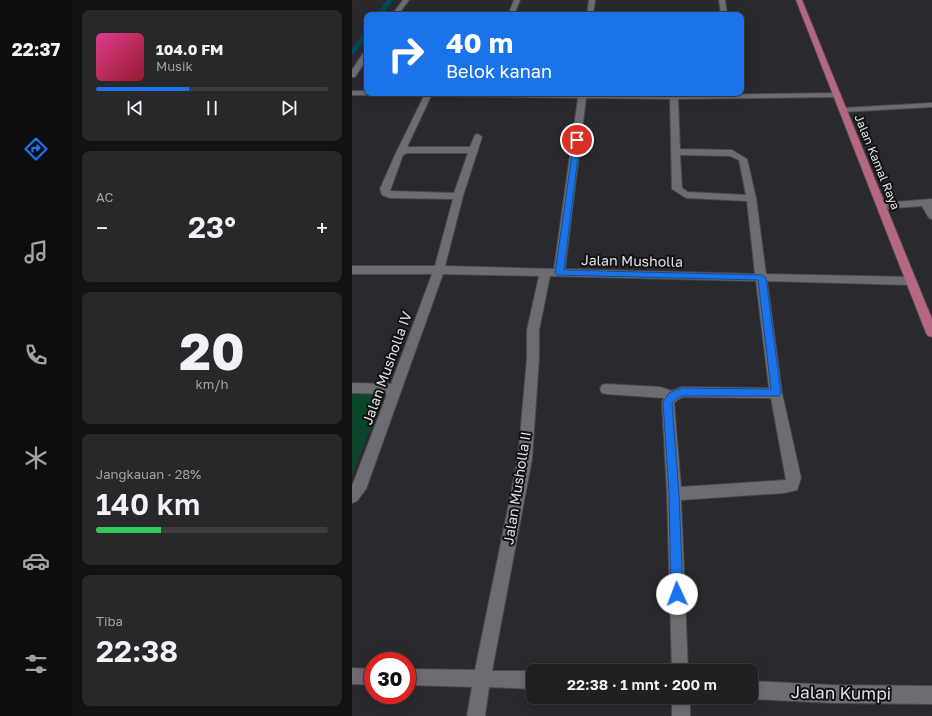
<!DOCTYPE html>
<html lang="id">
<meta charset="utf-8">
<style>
:root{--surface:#201f22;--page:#28272a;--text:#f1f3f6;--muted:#a2a2a5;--line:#3d3d40;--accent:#1a73e8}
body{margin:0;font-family:"Golos Text",sans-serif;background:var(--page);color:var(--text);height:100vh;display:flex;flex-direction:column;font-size:15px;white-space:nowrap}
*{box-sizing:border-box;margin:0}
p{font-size:13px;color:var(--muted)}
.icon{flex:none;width:22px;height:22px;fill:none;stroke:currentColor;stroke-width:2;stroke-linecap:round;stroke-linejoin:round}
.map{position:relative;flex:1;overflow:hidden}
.drawer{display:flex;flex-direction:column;gap:10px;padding:10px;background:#121113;width:280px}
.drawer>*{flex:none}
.top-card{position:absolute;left:12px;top:12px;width:380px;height:84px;border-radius:8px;box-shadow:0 2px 10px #0003,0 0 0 1px var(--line);background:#1a73e8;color:#fff;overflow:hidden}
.speed{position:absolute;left:12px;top:652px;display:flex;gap:8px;font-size:20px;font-weight:700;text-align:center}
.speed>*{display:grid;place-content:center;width:52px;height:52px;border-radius:50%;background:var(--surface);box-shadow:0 2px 10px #0003,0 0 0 1px var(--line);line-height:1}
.speed .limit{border:6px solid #d22;background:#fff;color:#111}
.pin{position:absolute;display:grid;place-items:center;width:34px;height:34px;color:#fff;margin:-17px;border:2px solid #fff;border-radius:50%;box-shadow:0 1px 4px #0007}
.me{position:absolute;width:44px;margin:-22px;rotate:358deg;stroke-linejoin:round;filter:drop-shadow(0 0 3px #0008)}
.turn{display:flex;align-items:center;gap:14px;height:84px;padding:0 16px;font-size:18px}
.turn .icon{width:52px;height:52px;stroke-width:2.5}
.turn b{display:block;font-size:28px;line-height:34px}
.big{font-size:30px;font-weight:600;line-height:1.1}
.drawer .tile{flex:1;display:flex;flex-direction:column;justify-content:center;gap:6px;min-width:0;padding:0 14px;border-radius:8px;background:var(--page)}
.drawer .dial{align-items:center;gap:0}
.dial b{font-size:52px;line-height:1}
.song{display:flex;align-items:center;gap:12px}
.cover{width:48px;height:48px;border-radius:6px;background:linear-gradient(135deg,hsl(330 70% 55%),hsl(350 70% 35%))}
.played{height:4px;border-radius:2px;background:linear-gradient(90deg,var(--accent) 40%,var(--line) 40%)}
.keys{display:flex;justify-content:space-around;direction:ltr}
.heat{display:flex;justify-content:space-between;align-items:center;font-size:22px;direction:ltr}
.charge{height:6px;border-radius:3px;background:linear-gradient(90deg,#34c759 28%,var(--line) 0)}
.trip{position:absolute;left:174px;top:664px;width:232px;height:40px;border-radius:8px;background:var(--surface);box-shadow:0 2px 10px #0003,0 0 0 1px var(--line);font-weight:600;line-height:40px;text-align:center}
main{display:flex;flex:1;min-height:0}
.dock{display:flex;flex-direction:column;width:72px;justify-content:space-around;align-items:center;background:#0d0c0e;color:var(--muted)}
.dock .icon{width:28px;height:28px}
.dock .selected{color:var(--accent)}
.dock b{font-size:18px;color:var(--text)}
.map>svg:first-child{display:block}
.green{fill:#09462a}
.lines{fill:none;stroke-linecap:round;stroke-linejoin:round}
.stream{fill:#034a5a;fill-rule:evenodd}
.minor-casing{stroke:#48474c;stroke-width:2}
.major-casing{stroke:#48474c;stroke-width:2}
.minor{fill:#6d6c73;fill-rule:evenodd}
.major{fill:#b66883;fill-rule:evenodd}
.route{fill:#1a73e8;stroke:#114b97}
.labels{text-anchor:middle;stroke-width:4;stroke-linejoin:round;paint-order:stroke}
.far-street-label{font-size:12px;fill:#e1e0e4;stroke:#121214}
.street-label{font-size:14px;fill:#e1e0e4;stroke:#121214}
.near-street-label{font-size:17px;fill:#e1e0e4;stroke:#121214}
</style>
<main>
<nav class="dock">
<b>22:37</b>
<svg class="icon selected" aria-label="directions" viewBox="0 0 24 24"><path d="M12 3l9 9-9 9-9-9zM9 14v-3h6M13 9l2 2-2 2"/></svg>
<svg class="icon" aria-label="music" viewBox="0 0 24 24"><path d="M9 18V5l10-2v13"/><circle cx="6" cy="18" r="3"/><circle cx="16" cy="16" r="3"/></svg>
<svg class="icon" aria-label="phone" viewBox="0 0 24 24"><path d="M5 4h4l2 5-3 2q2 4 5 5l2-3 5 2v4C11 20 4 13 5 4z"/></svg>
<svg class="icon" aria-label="climate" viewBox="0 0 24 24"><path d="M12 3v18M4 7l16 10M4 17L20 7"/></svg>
<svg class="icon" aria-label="car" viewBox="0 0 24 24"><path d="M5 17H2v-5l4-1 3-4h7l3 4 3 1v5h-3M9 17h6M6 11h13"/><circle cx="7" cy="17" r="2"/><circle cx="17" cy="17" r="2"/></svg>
<svg class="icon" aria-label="filters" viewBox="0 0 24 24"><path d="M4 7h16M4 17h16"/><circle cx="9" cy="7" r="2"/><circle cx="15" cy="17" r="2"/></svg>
</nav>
<section class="drawer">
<div class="tile">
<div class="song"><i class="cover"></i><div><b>104.0 FM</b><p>Musik</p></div></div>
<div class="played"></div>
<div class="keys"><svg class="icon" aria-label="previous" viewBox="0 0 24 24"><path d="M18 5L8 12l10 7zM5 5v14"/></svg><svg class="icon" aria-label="pause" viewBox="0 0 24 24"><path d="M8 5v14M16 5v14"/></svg><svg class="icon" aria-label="next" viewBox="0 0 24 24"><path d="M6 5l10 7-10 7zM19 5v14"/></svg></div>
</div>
<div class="tile"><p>AC</p>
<div class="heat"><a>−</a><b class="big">23°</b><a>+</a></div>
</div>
<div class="tile dial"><b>20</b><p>km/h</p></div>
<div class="tile"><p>Jangkauan · 28%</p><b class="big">140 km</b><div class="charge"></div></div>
<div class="tile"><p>Tiba</p><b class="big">22:38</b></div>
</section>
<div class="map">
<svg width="580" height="716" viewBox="0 0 580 716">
<rect width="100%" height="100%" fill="#2a292e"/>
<path class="green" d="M0 385 35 387 0 475Z"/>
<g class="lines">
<g class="stream">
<path d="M35 0H41L30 15H24Z"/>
<path d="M15 30V36L2 54 0 55V49L13 31Z"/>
</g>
<g class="minor-casing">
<g id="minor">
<path d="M51 0H57L46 15H40Z"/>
<path d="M162 0H168L162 15H156Z"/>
<path d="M237 0H243L241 15H235Z"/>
<path d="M367 0H373L375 15H369Z"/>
<path d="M12 52H15V59L3 77H0V70Z"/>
<path d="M0 91H15V93L318 94V93H326V94L348 95 485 93 489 95 485 97 326 99 328 149 380 150 395 159 404 198 414 274 559 277 563 278 564 281 563 284 559 285 415 281 430 393 449 478 445 490 432 493 329 500 336 671H320L315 494 310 402 312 398 254 394 250 393 248 389 250 385 254 384 308 387 320 391 330 387 417 388 404 281 198 276 187 330V358L180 459 140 671H181V689L137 687 133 716H115L120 687 55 685V669L123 670 166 459 175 358V330L187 276 91 274 14 489 5 501 0 503V486L35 394 0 393V383L39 384 80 274H0V266H83L101 199 38 198 30 195 28 189 43 155 72 96 0 95ZM79 96 226 98 202 269 93 266 111 196 130 137 126 134 123 135 118 147H55ZM234 98 318 99 320 189 334 198 395 201 403 274 213 269ZM55 153H116L102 193 38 191 51 155ZM328 155 378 156 387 160 394 195 336 192 330 188ZM331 397 419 398 434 480 329 487 322 403 325 400Z"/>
<path d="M580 103V107L491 112 487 110 491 108Z"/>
<path d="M580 199V219L577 218 570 206 530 209 525 206 530 203Z"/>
<path d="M0 668 21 669V685L0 684Z"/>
<path d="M399 681 480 685 580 686V704L480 703 399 699 395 697H399Z"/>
<rect x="320" y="697" width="18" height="19"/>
</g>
</g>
<g class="major-casing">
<path id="major" d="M444 0H450L580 319V337L576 336 574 333Z"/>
</g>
<use href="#minor" class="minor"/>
<use href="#major" class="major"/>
</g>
<path class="route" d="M225 138 228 140 212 270 410 275 414 278 429 393 427 396H330L324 399 320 403 327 494 331 594 329 598 325 600 321 598 319 594 317 494 311 402 317 393 330 388 419 389 406 280 205 275 203 273 222 140Z"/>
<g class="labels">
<g class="far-street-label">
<text transform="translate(525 162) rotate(68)" y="4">Jalan Kamal Raya</text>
</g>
<g class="street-label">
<text transform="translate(280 261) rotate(1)" y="5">Jalan Musholla</text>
<text transform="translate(35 368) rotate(-70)" y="5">Jalan Musholla IV</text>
<text transform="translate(165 488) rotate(-81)" y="5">Jalan Musholla II</text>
</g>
<g class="near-street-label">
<text transform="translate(489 693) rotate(1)" y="6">Jalan Kumpi</text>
</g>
</g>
</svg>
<div class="speed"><div class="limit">30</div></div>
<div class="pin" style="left:225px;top:140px;background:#d93025"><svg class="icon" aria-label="arrive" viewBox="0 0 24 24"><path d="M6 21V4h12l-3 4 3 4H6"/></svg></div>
<svg class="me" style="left:325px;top:594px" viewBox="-20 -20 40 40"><circle r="19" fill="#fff"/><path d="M0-13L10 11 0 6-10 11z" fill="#1a73e8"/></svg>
<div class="trip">22:38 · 1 mnt · 200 m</div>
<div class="top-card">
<div class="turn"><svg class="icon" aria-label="right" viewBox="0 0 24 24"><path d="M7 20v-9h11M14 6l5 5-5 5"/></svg><div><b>40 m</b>Belok kanan</div></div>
</div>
</div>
</main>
